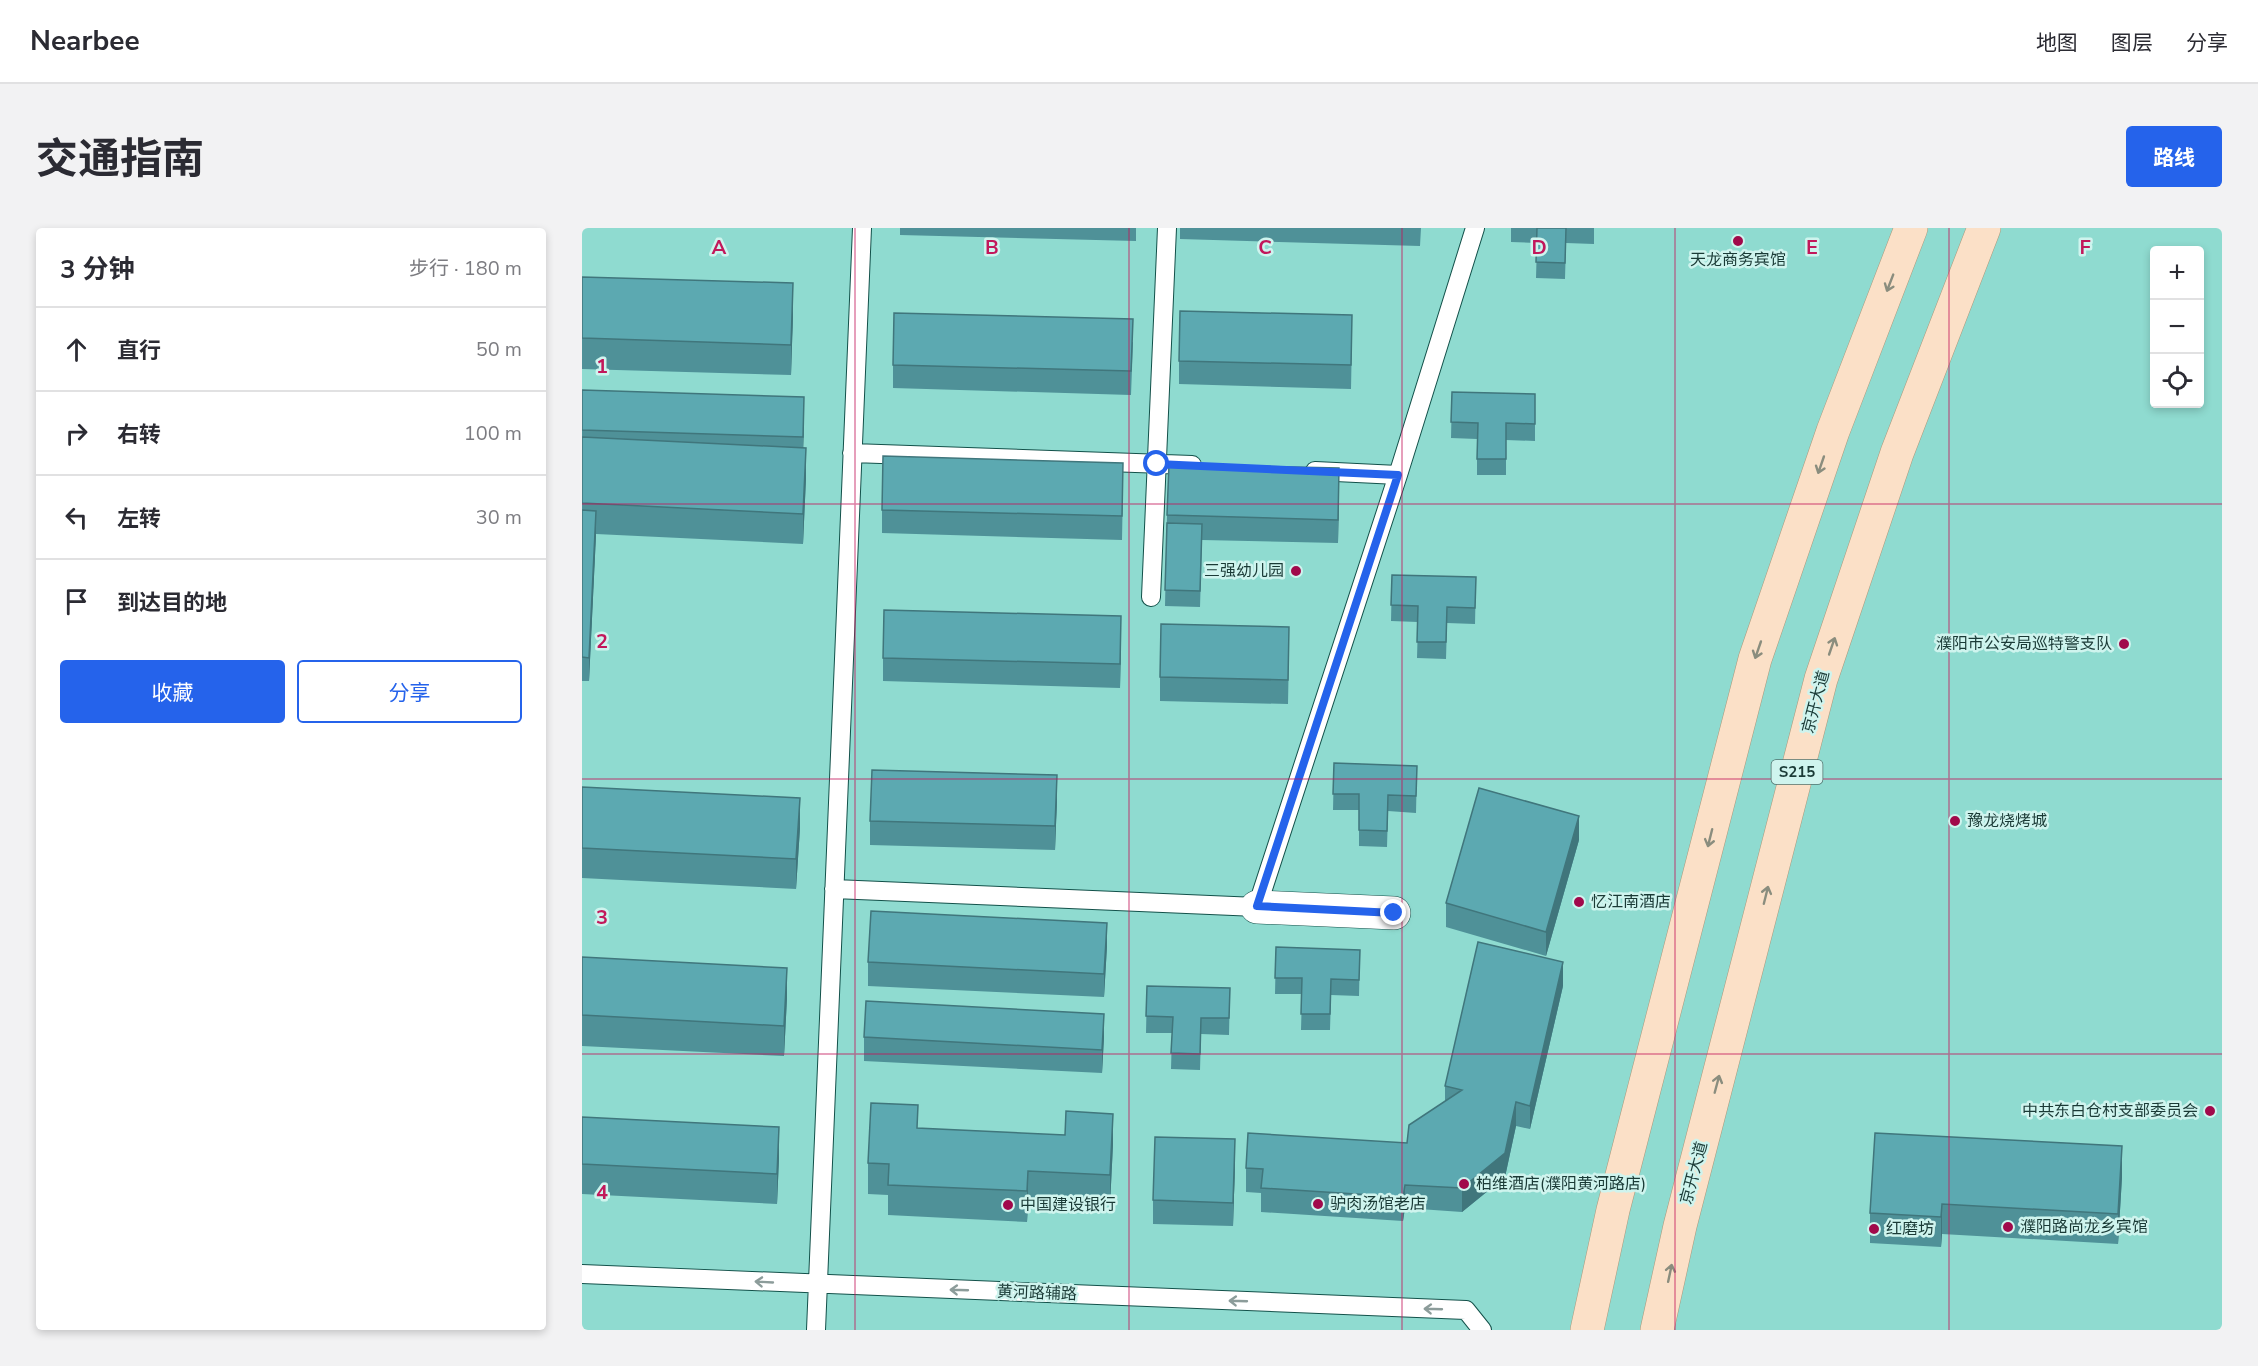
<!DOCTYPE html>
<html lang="zh">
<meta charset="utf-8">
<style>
body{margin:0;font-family:"Nunito Sans","Noto Sans SC",sans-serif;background:#f2f2f3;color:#2b2b33}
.controls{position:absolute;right:18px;top:18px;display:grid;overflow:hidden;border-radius:6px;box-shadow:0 3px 9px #0003}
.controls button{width:54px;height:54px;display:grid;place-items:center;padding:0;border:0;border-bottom:2px solid #e1e1e2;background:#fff;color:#2b2b33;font:30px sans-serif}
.stop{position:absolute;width:18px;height:18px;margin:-14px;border:4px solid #2563eb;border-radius:50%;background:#fff}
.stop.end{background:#2563eb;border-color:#fff;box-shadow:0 2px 6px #0008}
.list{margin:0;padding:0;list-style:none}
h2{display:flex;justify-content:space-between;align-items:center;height:78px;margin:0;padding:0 24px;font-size:26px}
h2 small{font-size:20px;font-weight:400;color:#7c7c81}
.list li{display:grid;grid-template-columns:39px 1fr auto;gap:18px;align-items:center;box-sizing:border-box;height:84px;padding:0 24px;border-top:2px solid #e1e1e2}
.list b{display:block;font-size:22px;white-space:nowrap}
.list em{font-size:20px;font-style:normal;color:#7c7c81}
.actions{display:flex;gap:12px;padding:18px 24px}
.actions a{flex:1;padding:14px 0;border:2px solid #2563eb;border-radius:6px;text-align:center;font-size:21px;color:#2563eb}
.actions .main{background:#2563eb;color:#fff}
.icon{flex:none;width:33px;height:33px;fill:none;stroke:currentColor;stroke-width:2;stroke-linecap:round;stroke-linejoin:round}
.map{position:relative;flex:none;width:1640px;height:1102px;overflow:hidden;border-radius:6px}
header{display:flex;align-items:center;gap:36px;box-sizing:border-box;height:84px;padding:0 30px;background:#fff;border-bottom:2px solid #e1e1e2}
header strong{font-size:28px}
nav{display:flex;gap:33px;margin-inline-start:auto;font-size:21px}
.intro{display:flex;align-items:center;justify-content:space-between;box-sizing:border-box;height:144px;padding:0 36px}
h1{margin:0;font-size:42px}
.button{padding:15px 27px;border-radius:6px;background:#2563eb;color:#fff;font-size:21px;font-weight:700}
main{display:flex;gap:36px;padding:0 36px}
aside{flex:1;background:#fff;border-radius:6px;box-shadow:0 3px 9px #0003}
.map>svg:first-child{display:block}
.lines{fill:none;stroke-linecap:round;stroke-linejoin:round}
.lane-casing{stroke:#13514a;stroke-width:20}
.street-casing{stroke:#13514a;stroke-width:34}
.primary-casing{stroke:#ab987c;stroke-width:34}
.lane{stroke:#fff;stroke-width:18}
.street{stroke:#fff;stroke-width:33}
.primary{stroke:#fbe0c7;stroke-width:33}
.wall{fill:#4f9198}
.shaded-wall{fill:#40767c}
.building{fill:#5ca9b1;stroke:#40767c;stroke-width:1.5}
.oneway{stroke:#8a8d7e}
.oneway2{stroke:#8c9c9a}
.route{stroke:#2563eb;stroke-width:8}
.grid{fill:none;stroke:#c2185b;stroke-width:1.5;stroke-opacity:0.55}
.poi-dot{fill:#a1094b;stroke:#cff4ee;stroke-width:2}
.labels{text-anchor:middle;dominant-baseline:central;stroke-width:5;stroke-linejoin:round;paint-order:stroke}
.shield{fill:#cff4ee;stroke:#50726d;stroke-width:1.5}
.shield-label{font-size:15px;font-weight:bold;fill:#1a3a36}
.poi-label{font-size:16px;fill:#1a3a36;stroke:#cff4ee;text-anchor:start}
.street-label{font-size:16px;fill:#1a3a36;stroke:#cff4ee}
.grid-label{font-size:20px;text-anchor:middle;font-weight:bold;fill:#c2185b;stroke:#cff4ee;stroke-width:5;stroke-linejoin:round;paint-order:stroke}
</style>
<header>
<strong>Nearbee</strong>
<nav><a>地图</a><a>图层</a><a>分享</a></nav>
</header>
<div class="intro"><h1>交通指南</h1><a class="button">路线</a></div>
<main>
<aside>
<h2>3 分钟<small>步行 · 180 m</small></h2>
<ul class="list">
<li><svg class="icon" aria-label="ahead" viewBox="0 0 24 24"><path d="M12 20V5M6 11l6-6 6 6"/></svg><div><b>直行</b></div><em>50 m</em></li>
<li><svg class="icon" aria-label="right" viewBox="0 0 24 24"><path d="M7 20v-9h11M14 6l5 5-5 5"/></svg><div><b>右转</b></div><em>100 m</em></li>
<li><svg class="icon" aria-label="left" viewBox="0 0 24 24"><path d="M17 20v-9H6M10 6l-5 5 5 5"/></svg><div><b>左转</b></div><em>30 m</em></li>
<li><svg class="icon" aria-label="arrive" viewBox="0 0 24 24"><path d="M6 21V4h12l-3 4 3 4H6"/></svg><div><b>到达目的地</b></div></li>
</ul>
<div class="actions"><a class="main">收藏</a><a>分享</a></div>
</aside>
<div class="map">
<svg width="1640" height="1102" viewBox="0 0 1640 1102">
<rect width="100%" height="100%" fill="#8fdbd0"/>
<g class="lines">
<defs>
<path id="lane" d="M 270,225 L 610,237
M 733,243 L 816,247
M 569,369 L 585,0
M 252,661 L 675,679 L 816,247 L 893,0
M 0,1046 L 884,1082 L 900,1102
M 234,1102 L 280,0"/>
<path id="street" d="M 675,679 L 812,685"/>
<path id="primary" d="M 1005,1102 L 1031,982 L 1173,431 L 1251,203 L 1329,0
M 1075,1102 L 1098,998 L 1239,451 L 1315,225 L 1402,0"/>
</defs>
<use href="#lane" class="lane-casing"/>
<use href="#street" class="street-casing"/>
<use href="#primary" class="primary-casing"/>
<use href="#lane" class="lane"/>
<use href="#street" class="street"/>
<use href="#primary" class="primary"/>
</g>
<path class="wall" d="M 318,0 L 554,0 L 554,13 L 318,7 Z
M 598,0 L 839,0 L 838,18 L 598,11 Z
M 929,0 L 1012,0 L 1012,16 L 984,15 L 983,51 L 954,50 L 955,15 L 929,14 Z
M 0,49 L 211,86 L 209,147 L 0,141 Z
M 770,110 L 769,161 L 597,156 L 597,133 Z
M 551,114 L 549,167 L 311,160 L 311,137 Z
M 0,162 L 222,192 L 221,219 L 224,250 L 221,316 L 14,306 L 7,453 L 0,453 Z
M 870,164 L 953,166 L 953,213 L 924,212 L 924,247 L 895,247 L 895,211 L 869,210 Z
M 541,258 L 540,312 L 300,305 L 300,282 Z
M 757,264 L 756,315 L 620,312 L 618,379 L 583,378 L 585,287 Z
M 810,347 L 894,349 L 893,396 L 865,395 L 864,431 L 835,430 L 836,394 L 809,393 Z
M 539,412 L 538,460 L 301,453 L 301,430 Z
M 707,422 L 706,476 L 578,473 L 578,449 Z
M 752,535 L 835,538 L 834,585 L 806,583 L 805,619 L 777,618 L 777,582 L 751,582 Z
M 0,559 L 218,600 L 214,661 L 0,650 Z
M 475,571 L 473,622 L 288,617 L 288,593 Z
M 997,612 L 964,728 L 864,699 L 864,675 Z
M 525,718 L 522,769 L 286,758 L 286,734 Z
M 694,719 L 778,722 L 777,768 L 749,767 L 748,802 L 719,802 L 720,766 L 693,766 Z
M 0,729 L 205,770 L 202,828 L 0,818 Z
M 565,758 L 648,760 L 647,807 L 619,806 L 618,842 L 589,841 L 590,805 L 564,805 Z
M 981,758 L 948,901 L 934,898 L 923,949 L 880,984 L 823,980 L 821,993 L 679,984 L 679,965 L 664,964 L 664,940 L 825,915 L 863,874 L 863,858 Z
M 282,809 L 522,809 L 520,845 L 282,833 Z
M 0,889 L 197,930 L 195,976 L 0,966 Z
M 336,900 L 531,916 L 528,977 L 446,973 L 445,994 L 306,987 L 306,967 L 286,966 L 286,935 Z
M 653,935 L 651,998 L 571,996 L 571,972 Z
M 1540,949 L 1536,1016 L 1360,1006 L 1359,1019 L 1288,1015 L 1288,985 Z"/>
<path class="shaded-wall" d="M 211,55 L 211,86 L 209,147 L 209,117 Z
M 222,169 L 222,192 L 221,232 L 221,209 Z
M 224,220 L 224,250 L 221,316 L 221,286 Z
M 757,240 L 757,264 L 756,315 L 756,292 Z
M 14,283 L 14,307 L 7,453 L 7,430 Z
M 539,388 L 539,412 L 538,460 L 538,436 Z
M 475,547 L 475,571 L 473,622 L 473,598 Z
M 218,570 L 218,600 L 214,661 L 214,631 Z
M 997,588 L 997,612 L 964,728 L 964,704 Z
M 525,695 L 525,718 L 522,769 L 522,746 Z
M 981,734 L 981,758 L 948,901 L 948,878 Z
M 205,740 L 205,770 L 202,828 L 202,798 Z
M 522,786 L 522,809 L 520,845 L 520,822 Z
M 934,874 L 934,898 L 923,949 L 880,984 L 880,960 Z
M 531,886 L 531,916 L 528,977 L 528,947 Z
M 197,899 L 197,930 L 195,976 L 195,946 Z
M 653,911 L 653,935 L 651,998 L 651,975 Z
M 1540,918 L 1540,949 L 1536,1016 L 1536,986 Z
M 446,943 L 446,973 L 445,994 L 445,963 Z
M 823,957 L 823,980 L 821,993 L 821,969 Z
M 1360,976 L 1360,1006 L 1359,1019 L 1359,989 Z"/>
<path class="building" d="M 955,0 L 984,0 L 983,35 L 954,34 Z
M 0,49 L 211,55 L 209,117 L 0,110 Z
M 598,83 L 770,87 L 769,137 L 597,133 Z
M 312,85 L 551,91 L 549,143 L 311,137 Z
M 0,162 L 222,169 L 221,209 L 0,202 Z
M 870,164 L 953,166 L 953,196 L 924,195 L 924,231 L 895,231 L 896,195 L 869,194 Z
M 0,209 L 224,220 L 221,286 L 0,275 Z
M 301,228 L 541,235 L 540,288 L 300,282 Z
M 587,236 L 757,240 L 756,292 L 585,287 Z
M 0,282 L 14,283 L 7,430 L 0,429 Z
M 585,295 L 620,296 L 618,363 L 583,362 Z
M 810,347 L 894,349 L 893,380 L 865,379 L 864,414 L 835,414 L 836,378 L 809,377 Z
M 302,382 L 539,388 L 538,436 L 301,430 Z
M 579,396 L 707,399 L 706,452 L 578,449 Z
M 752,535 L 835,538 L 834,568 L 806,567 L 805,603 L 777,602 L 777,566 L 751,566 Z
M 290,542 L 475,547 L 473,598 L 288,593 Z
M 0,559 L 218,570 L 214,631 L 0,620 Z
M 897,560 L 997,588 L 964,704 L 864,675 Z
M 289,683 L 525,695 L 522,746 L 286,734 Z
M 896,714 L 981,734 L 948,878 L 934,874 L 923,925 L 880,960 L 823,957 L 821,969 L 679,960 L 681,941 L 664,940 L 666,905 L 825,915 L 827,897 L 880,862 L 863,858 Z
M 694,719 L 778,722 L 777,752 L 749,751 L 748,786 L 719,786 L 720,750 L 693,750 Z
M 0,729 L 205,740 L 202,798 L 0,787 Z
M 565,758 L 648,760 L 647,790 L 619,790 L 618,826 L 589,825 L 591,789 L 564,788 Z
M 284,773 L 522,786 L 520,822 L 282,809 Z
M 289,875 L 336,877 L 335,900 L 483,907 L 484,883 L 531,886 L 528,947 L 446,943 L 445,963 L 306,957 L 307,936 L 286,935 Z
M 0,889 L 197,899 L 195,946 L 0,936 Z
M 1293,905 L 1540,918 L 1536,986 L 1360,976 L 1359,989 L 1288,985 Z
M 573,909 L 653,911 L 651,975 L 571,972 Z"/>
<defs><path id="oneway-shaft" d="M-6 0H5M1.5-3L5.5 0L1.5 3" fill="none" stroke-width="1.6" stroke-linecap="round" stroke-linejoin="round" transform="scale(1.5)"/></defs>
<g class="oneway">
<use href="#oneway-shaft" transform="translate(1308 55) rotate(111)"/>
<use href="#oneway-shaft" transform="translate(1239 237) rotate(109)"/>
<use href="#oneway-shaft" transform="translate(1250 418) rotate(-71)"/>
<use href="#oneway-shaft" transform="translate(1176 422) rotate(109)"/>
<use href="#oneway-shaft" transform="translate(1128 610) rotate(104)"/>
<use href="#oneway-shaft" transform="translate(1184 667) rotate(-76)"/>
<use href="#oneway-shaft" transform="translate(1135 856) rotate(-75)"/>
<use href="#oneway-shaft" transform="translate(1088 1045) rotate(-78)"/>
</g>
<g class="oneway2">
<use href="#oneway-shaft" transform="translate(182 1054) rotate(-177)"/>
<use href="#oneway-shaft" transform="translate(377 1062) rotate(-178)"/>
<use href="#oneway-shaft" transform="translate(656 1073) rotate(-178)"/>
<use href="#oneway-shaft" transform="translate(851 1081) rotate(-178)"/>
</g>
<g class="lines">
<path class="route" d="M 575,236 L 816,247 L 675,678 L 812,685"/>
</g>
<path class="grid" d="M 273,0 L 273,1102M 547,0 L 547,1102M 820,0 L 820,1102M 1093,0 L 1093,1102M 1367,0 L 1367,1102M 0,276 L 1640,276M 0,551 L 1640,551M 0,826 L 1640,826"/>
<g class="poi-dot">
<circle cx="1156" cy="13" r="6"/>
<circle cx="714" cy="343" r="6"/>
<circle cx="1542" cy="416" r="6"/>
<circle cx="1373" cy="593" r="6"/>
<circle cx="997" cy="674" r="6"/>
<circle cx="1628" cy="883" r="6"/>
<circle cx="882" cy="956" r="6"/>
<circle cx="736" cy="976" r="6"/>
<circle cx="426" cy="977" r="6"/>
<circle cx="1426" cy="999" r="6"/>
<circle cx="1292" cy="1001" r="6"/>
</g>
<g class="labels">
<rect class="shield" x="1189.5" y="532" width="51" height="24" rx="4.5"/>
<g class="shield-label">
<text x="1215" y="544">S215</text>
</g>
<g class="poi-label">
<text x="1156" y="32" text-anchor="middle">天龙商务宾馆</text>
<text x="702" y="343" text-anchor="end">三强幼儿园</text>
<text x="1530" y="416" text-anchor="end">濮阳市公安局巡特警支队</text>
<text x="1385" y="593">豫龙烧烤城</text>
<text x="1009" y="674">忆江南酒店</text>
<text x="1616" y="883" text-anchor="end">中共东白仓村支部委员会</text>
<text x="894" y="956">柏维酒店(濮阳黄河路店)</text>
<text x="748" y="976">驴肉汤馆老店</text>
<text x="438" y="977">中国建设银行</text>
<text x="1438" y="999">濮阳路尚龙乡宾馆</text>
<text x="1304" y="1001">红磨坊</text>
</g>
<g class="street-label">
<text transform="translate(1234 474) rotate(-75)">京开大道</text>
<text transform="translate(1112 945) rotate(-75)">京开大道</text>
<text transform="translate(455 1065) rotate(2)">黄河路辅路</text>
</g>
</g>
<g class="grid-label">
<text x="137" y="26">A</text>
<text x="410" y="26">B</text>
<text x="683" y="26">C</text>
<text x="957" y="26">D</text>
<text x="1230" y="26">E</text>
<text x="1503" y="26">F</text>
<text x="20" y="145">1</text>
<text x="20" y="420">2</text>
<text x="20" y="696">3</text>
<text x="20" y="971">4</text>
</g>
</svg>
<div class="controls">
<button>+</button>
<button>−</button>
<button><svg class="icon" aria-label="locate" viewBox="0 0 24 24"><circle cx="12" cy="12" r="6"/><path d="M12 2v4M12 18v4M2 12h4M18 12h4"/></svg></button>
</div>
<div class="stop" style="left:575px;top:236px"></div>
<div class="stop end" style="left:812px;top:685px"></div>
</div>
</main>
